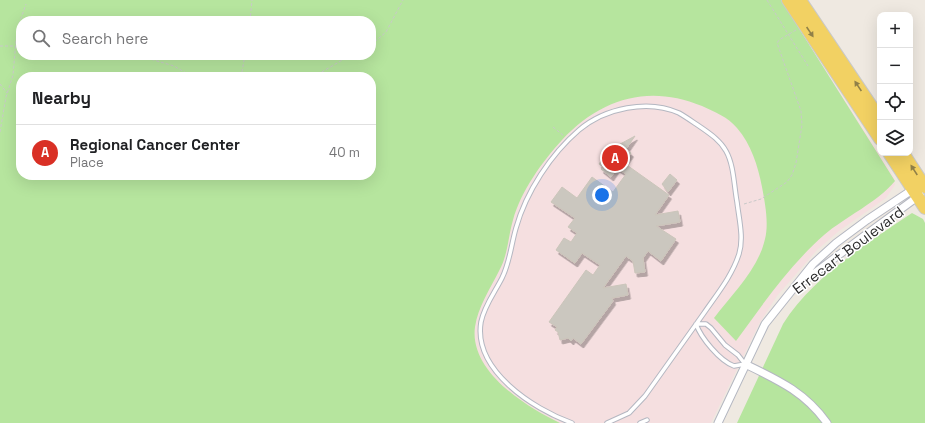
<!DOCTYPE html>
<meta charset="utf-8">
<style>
body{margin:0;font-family:"Space Grotesk",sans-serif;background:#f2f2f2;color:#202124}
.controls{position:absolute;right:12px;top:12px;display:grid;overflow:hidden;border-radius:8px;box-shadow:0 4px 16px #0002}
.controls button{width:36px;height:36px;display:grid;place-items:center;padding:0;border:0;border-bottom:1px solid #e0e0e0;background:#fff;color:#202124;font:20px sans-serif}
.you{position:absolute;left:602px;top:195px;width:14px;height:14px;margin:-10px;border:3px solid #fff;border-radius:50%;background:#1a73e8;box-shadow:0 0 0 6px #1a73e833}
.badge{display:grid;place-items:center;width:26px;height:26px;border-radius:50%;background:#d93025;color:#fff;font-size:13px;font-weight:700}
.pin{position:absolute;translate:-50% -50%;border:2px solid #fff;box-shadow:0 1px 4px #0006}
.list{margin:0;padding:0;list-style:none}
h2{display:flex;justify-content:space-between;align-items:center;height:52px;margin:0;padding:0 16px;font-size:17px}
h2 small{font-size:13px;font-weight:400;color:#757577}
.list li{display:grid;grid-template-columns:26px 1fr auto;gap:12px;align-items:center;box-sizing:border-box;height:56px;padding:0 16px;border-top:1px solid #e0e0e0}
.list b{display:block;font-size:15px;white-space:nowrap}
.list p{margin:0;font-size:13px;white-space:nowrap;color:#757577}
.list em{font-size:13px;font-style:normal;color:#757577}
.icon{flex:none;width:22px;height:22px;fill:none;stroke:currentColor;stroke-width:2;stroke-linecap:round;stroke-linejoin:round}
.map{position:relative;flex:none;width:925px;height:423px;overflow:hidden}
.search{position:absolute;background:#fff;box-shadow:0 4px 16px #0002;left:16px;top:16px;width:360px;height:44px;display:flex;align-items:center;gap:10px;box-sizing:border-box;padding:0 14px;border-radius:16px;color:#757577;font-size:15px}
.panel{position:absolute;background:#fff;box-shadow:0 4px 16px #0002;left:16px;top:72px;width:360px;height:108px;border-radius:16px}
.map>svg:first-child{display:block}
.medical{fill:#f5dfe0}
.green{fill:#b6e59e;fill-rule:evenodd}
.building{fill:#cbc7bf;stroke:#cbc5ba;filter:url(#shadow)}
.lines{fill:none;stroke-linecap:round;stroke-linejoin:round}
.service-casing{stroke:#b4b7c1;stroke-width:5.5}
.minor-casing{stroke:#b4b7c1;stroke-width:9}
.primary-casing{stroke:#c9c9c9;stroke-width:14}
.path{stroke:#c9c9c9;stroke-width:1;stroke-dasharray:3 2;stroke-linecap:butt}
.service{stroke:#fff;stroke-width:3.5}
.minor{stroke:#fff;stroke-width:7}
.primary{stroke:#f2d163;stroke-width:12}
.oneway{fill:#908048}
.labels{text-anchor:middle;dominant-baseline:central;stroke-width:3;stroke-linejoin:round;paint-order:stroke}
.street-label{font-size:15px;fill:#2e2e2e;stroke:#fff}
</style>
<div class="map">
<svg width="925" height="423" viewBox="0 0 925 423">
<defs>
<filter id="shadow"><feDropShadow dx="2.5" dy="4" stdDeviation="0" flood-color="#0004"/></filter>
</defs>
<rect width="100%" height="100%" fill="#efe9e1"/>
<path class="medical" d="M 802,33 L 894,177 L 895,185 L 886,198 L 839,231 L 817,250 L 777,296 L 759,324 L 711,423 L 319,423 L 371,175 L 371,55 Z"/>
<path class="green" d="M 0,0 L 781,0 L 895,181 C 878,202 845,217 824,235 C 789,266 763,304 736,341 L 714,318 C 732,294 758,270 765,239 C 769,223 765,203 762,187 C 758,166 751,144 737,128 C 728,117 715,112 702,106 C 649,84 601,98 562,140 C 542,162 521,191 513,220 C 508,237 508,255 499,271 C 490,289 478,307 475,327 C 469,371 526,407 560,423 L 0,423 ZM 21,21 L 371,21 L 371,55 L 21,55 ZM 21,77 L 371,77 L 371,175 L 21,175 Z
M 912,213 L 923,219 L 925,223 L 925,423 L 737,423 L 783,324 C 812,277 868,243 912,213 Z"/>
<path class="building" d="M 635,136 L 626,149 L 631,153 L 624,163 L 669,195 L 655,215 L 678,211 L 680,222 L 656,226 L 676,239 L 661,261 L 648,251 L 643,258 L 645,272 L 635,273 L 633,261 L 626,256 L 603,288 L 626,284 L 628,295 L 612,298 L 613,301 L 581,344 L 573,338 L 571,341 L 568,338 L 560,340 L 558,332 L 555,330 L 557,327 L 549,322 L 586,270 L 593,275 L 600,265 L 582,253 L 575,263 L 556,250 L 564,238 L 571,242 L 577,233 L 568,227 L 575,218 L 551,202 L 562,187 L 577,198 L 592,177 L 613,192 L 626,174 L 617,168 L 611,177 L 601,169 L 603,167 L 599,164 L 609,150 Z
M 670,174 L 677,180 L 668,192 L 662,184 Z"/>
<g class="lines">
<defs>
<path id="service" d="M 696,324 L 706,324 L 711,328 L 725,345 L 738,355 L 745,364 L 734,366 C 720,361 701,338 696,324 Z
M 572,423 C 533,409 473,370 481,322 C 484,306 495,292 502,278 C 510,262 511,245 516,228 C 526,192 551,154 579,130 C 605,108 648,99 679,113 C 686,117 693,122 699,126 C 709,133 720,140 726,151 C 734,165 734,186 737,202 C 739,219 744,238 739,254 C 732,276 717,294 704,313 C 684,341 665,368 645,396 L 629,413 L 607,423
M 640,423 L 647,420"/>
<path id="minor" d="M 800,284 L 864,236 L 920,195
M 745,364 C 778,380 805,392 827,423
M 718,423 L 765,324 L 813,264 L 836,243 L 867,220 L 915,188"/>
<path id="primary" d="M 788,0 L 880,139
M 800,0 L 880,119
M 889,153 L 925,208
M 903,153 L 925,187"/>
</defs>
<use href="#service" class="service-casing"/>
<use href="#minor" class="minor-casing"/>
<use href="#primary" class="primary-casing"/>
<path class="path" d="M 767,0 L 808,66
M 250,21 L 252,0
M 371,45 L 386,32 L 403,0
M 0,46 L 21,46
M 137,55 L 174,66 L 193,77 L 213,77
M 241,77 L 245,55
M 313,77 L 351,55
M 0,84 L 7,93
M 553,127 L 564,136
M 0,132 L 6,97 L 13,75 L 17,30 L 26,4
M 744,204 L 761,199 L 787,182 L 792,175 L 796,163 L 802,125 L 801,111 L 777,43 L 779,40 L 796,30"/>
<use href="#service" class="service"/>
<use href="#minor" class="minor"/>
<use href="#primary" class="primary"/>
</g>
<defs><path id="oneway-solid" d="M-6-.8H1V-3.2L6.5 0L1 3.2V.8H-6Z"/></defs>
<g class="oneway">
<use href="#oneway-solid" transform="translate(810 32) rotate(56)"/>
<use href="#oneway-solid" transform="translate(858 86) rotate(-124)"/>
<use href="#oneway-solid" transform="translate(914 170) rotate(-123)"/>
</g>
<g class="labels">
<g class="street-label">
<text transform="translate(848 250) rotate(-37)">Errecart Boulevard</text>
</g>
</g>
</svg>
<div class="controls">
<button>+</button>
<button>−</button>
<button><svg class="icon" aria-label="locate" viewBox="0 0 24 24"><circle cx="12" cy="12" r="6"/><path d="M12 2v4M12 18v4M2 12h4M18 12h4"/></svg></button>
<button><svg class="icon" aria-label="layers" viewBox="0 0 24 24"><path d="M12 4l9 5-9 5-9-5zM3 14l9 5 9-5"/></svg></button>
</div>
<div class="you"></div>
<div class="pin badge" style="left:615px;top:158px">A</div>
<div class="search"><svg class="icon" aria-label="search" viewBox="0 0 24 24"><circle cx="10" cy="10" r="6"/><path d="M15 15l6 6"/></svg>Search here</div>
<section class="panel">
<h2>Nearby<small></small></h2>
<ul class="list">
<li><span class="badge">A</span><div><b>Regional Cancer Center</b><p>Place</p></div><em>40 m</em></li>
</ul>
</section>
</div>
